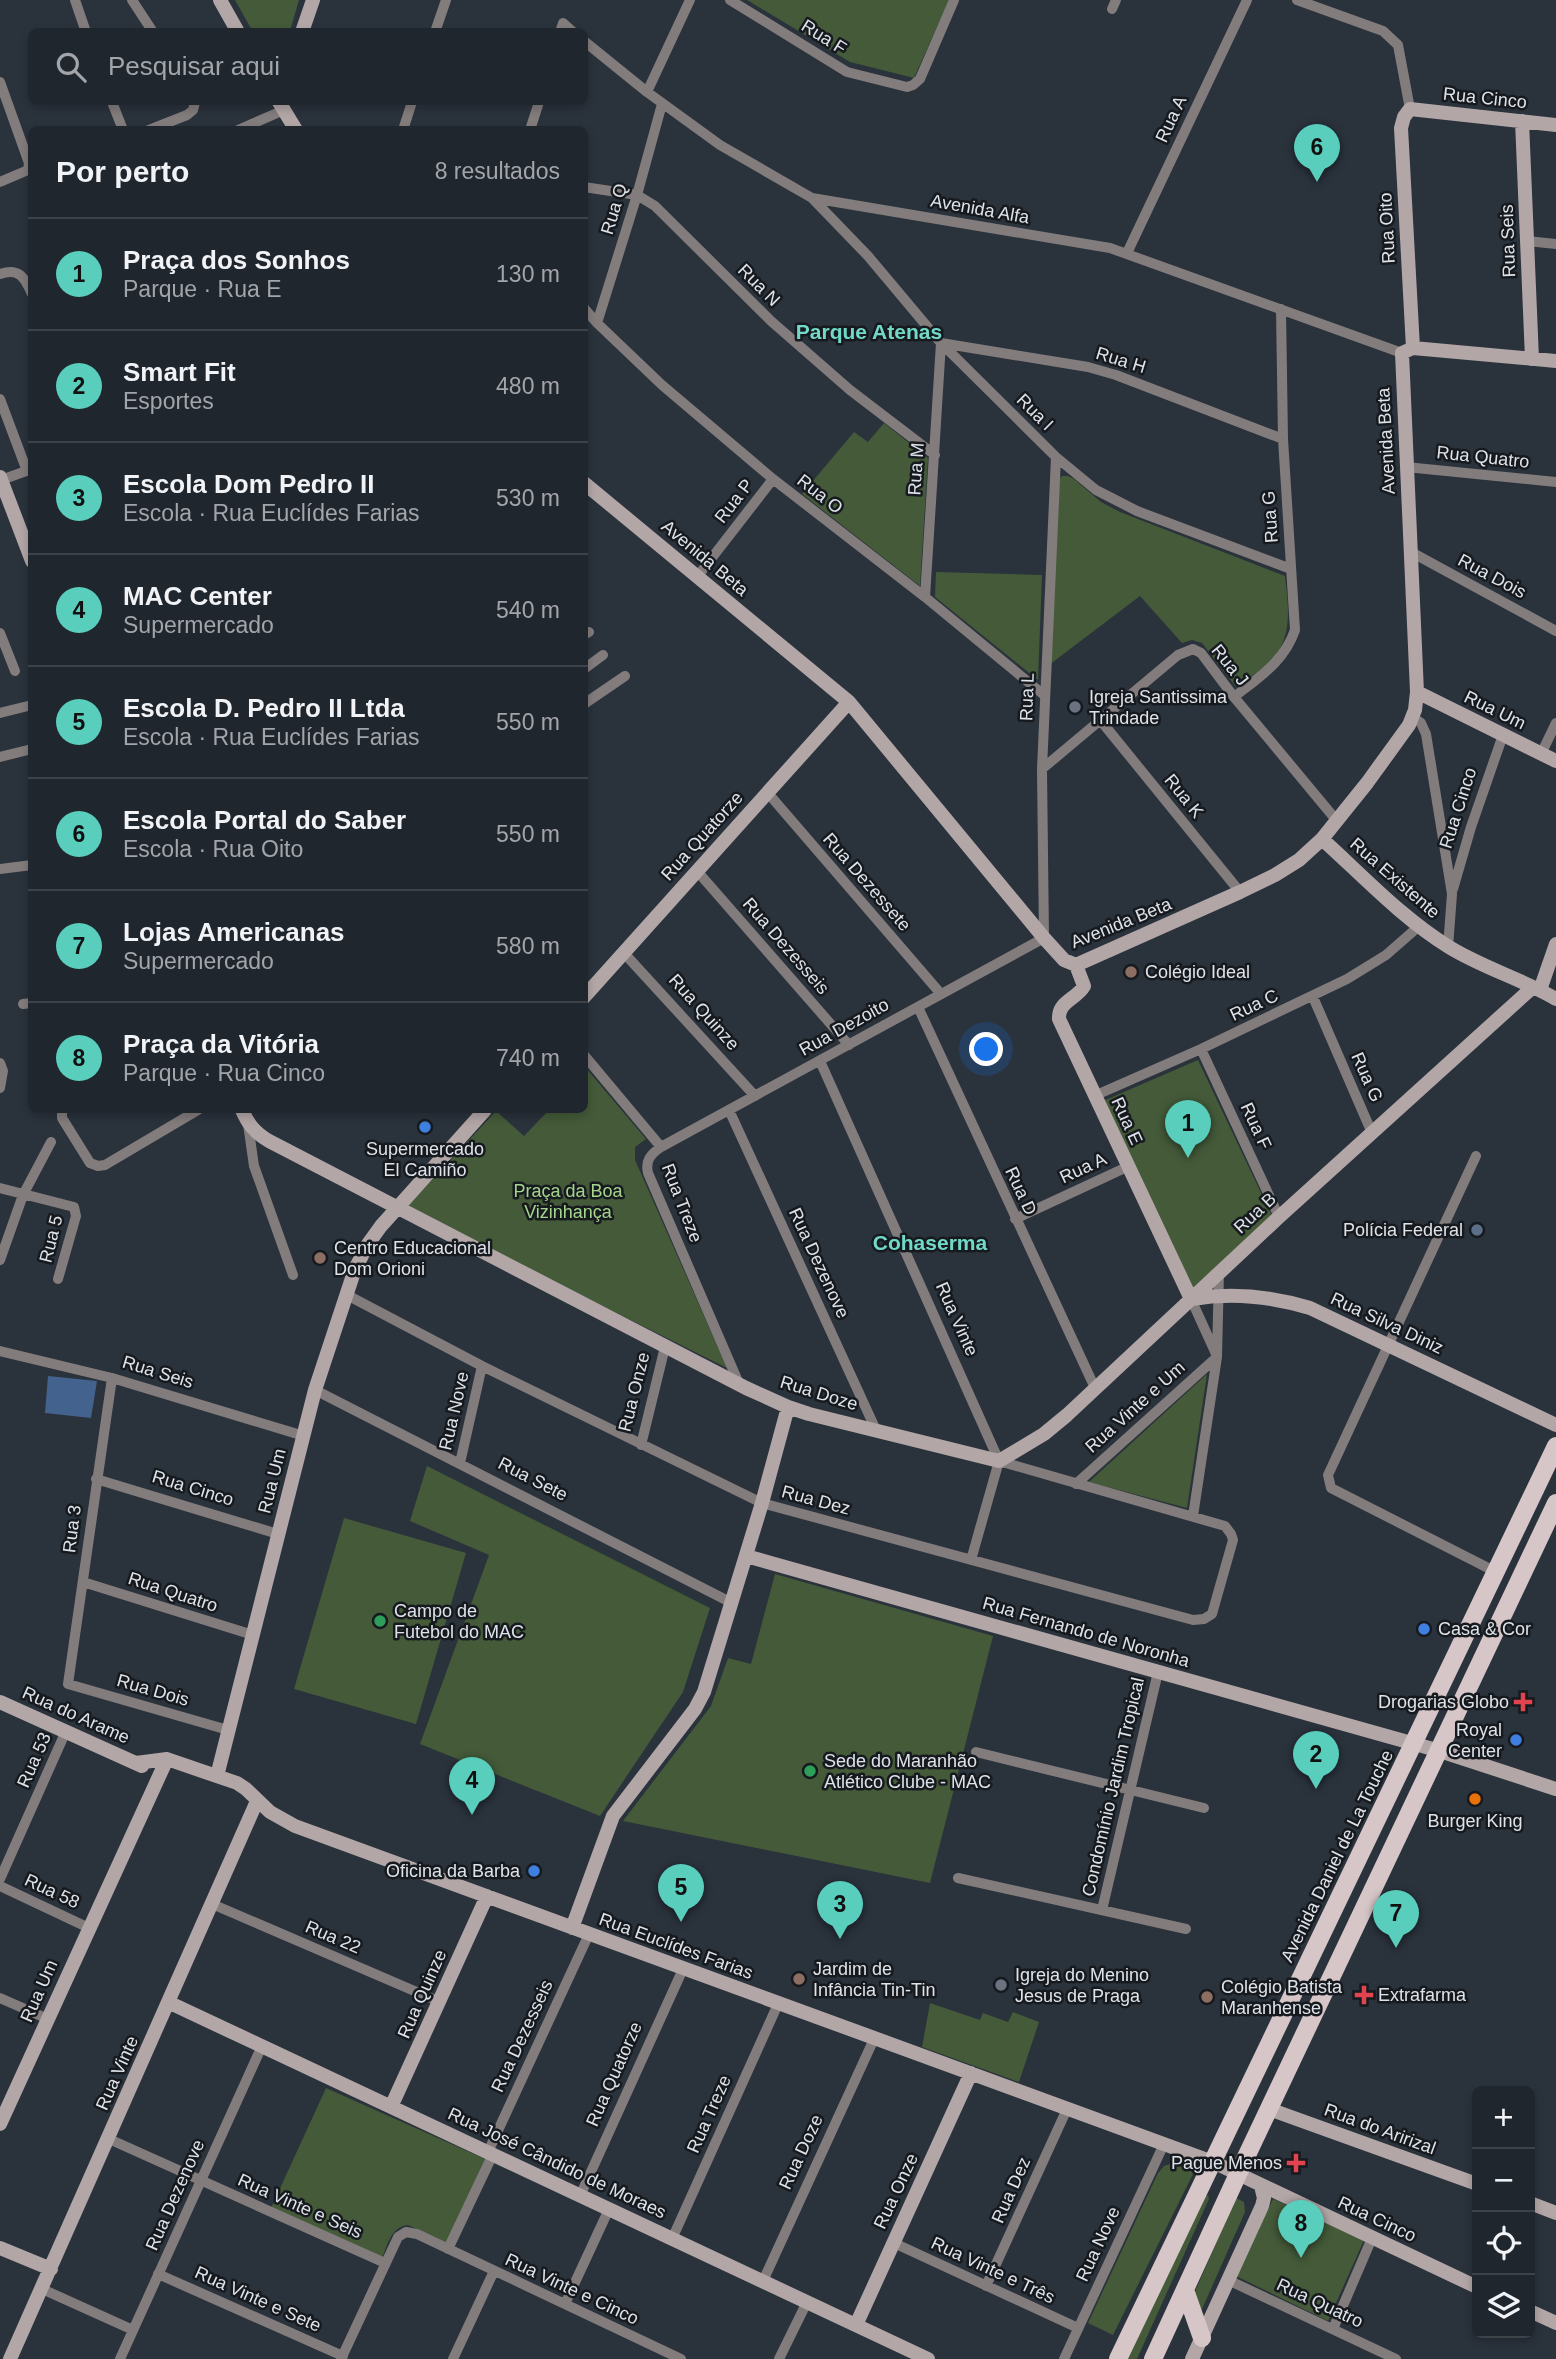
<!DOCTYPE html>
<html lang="pt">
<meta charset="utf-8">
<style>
body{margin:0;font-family:Arial,sans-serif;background:#2d3239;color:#f1f3f6}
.controls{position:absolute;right:21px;bottom:21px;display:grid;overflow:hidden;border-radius:10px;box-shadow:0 4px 10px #0003}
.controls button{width:63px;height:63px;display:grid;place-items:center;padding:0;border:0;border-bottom:2px solid #3d4349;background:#20262d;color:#f1f3f6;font:35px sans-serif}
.you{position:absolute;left:987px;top:1050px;width:24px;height:24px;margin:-18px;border:5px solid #fff;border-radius:50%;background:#1a73e8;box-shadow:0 0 0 10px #1a73e833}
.badge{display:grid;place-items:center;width:46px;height:46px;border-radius:50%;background:#5acebd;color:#111;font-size:23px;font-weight:700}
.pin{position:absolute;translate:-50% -58px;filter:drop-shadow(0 2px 4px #0008)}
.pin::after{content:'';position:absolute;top:37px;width:24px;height:21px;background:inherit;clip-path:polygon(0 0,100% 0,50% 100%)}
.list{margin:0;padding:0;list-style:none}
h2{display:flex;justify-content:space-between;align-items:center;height:91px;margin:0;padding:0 28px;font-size:30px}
h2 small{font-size:23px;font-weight:400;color:#a2a5aa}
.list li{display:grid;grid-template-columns:46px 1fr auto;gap:21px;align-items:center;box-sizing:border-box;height:112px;padding:0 28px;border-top:2px solid #3d4349}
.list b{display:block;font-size:26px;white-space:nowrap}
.list p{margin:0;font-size:23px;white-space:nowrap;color:#a2a5aa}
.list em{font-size:23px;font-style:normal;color:#a2a5aa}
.icon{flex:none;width:38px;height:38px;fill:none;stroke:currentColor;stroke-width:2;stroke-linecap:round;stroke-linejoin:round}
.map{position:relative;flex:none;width:1556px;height:2359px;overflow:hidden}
.search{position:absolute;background:#20262d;box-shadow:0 4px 10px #0003;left:28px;top:28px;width:560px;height:77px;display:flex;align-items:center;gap:18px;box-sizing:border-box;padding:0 24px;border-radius:10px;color:#a2a5aa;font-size:26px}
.panel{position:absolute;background:#20262d;box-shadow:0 4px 10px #0003;left:28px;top:126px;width:560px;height:987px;border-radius:10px}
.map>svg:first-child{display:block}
.green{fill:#445a39}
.water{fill:#44628e}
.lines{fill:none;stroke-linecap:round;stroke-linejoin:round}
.street{stroke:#837c7c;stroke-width:10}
.secondary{stroke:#b2a6a7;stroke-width:14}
.primary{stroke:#d6c6c7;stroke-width:18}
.worship-dot{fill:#6b7280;stroke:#161a1e;stroke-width:2.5}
.education-dot{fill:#8d6e63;stroke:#161a1e;stroke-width:2.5}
.shop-dot{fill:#3f7fe0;stroke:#161a1e;stroke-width:2.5}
.service-dot{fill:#5c6f8a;stroke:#161a1e;stroke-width:2.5}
.leisure-dot{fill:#2e9e5b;stroke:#161a1e;stroke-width:2.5}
.health-dot{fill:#e0444e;stroke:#161a1e;stroke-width:2.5}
.food-dot{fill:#e8710a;stroke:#161a1e;stroke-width:2.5}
.labels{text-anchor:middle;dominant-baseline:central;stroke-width:5;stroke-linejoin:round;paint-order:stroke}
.street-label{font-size:18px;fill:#dee3ea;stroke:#161a1e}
.poi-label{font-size:18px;fill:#dee3ea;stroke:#161a1e;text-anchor:start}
.park-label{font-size:18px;fill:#a5d58c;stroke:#161a1e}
.quarter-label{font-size:21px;font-weight:bold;fill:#72d9c9;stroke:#161a1e}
</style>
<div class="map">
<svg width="1556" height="2359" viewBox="0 0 1556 2359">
<rect width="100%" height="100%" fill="#2a323c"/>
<path class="green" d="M 235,0 L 299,0 L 290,31 L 253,32 Z
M 747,0 L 949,0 L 914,78 L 850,62 Z
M 884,423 L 928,458 L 920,586 L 802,494 L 854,432 L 868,442 Z
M 1062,476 L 1068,476 L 1074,479 L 1101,502 L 1120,512 L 1285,576 C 1288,605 1294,637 1271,660 C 1261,671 1247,679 1236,687 L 1202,643 L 1192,640 L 1182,643 L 1140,596 L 1049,665 L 1059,479 Z
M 936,572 L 1042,575 L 1038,680 L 935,597 Z
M 1198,1060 L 1272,1216 L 1193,1288 L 1103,1101 Z
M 585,1067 L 646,1139 L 635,1147 L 635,1160 L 727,1368 L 406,1208 L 496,1111 L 524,1136 L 549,1110 L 584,1110 Z
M 1207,1374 L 1187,1508 L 1089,1482 Z
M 427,1466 L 710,1608 L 683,1692 L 600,1816 L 420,1744 L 489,1555 L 410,1521 Z
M 344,1518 L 466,1553 L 416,1724 L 294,1689 Z
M 775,1574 L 993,1636 L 930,1883 L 623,1821 L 711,1706 L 728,1658 L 751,1664 Z
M 930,2003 L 980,2020 L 983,2013 L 1008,2022 L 1013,2012 L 1039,2022 L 1019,2082 L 922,2047 Z
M 326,2088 L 485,2159 L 447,2243 L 408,2225 C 391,2227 388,2244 382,2258 L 271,2208 Z
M 1176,2162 L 1189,2166 L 1194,2172 L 1113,2335 L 1088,2323 L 1158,2173 L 1164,2166 Z
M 1208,2195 L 1209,2199 L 1137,2359 L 1126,2359 L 1205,2196 Z
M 1236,2198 L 1244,2202 L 1245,2212 L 1199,2316 L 1193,2296 Z
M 1273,2199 L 1364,2240 L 1328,2321 L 1236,2276 Z"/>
<path class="water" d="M 48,1376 L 97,1381 L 91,1418 L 45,1413 Z"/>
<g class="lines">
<path class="street" d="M 75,0 L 86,32
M 132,0 L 153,32
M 730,0 L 847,72 L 907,87 L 913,85 L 920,79 L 954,0
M 1297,0 L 1383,31 L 1398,45 L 1410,109
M 1112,9 L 1116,0
M 435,32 L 446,0
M 560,32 L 563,23 L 573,32
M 584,41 L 647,92 L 720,145 L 812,198 L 1110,248 L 1402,353
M 0,82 L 29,163 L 28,170 L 0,182
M 647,92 L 690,0
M 112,102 L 123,130
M 149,130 L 187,115 L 193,110 L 195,102
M 238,130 L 284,110
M 403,130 L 412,102
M 530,130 L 539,102
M 584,187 L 637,195 L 655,206 L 771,321 L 850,390 L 935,455
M 812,198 L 868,256 L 941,343 L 1056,457 L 1096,490 L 1137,511 L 1291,569
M 1527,241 L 1556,244
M 1127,253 L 1247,0
M 0,274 C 19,267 25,278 32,294
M 584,308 L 597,323 L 662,385 L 773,479 L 925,597 L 1044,695
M 597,323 L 637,195 L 662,104
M 0,399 L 27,471
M 1406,467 L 1556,482
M 1,480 L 32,469
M 1411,552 L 1556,631
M 697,577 L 773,479
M 925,597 L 941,343 L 1088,367 L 1116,375 L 1283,439
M 0,633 L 15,671
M 584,635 L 589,632
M 584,669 L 603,655
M 1234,697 C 1259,677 1284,662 1295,630 L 1283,439 L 1281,309
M 584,704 L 625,676
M 0,713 L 32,705
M 1412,717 L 1421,723 L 1426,734 L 1452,894 L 1448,947
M 1101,721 L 1240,892
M 1541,754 L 1556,723
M 0,757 L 32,749
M 1042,769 L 1178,655 L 1193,649 L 1201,653 L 1234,697 L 1337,821
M 767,792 L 941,994
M 0,869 L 32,865
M 697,871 L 849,1045
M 1453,889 L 1471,827 L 1503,735
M 624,953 L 755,1096
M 1313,997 L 1372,1133
M 23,1004 L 32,1003
M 918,1007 L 1095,1388
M 1201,1049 L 1279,1217
M 584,1055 L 661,1147
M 820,1061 L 999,1461 L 971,1560
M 0,1063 L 3,1071 L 0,1088
M 1094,1096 L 1201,1049 L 1347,979 L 1386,955 L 1418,927
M 62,1110 L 62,1118 L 90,1163 L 98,1166 L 105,1165 L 198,1110
M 729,1110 L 876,1430
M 248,1124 L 254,1166 L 293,1275
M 1476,1156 L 1328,1475 L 1331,1488 L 1496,1572
M 0,1188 L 74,1207 L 76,1216 L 58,1279
M 1015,1219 L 1127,1167
M 0,1260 L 23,1195 L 51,1142
M 347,1295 L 482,1366 L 762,1503 L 1193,1620 L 1204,1619 L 1212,1614 L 1233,1540 L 1231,1534 L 1225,1526 L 999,1461
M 1191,1299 L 1216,1354
M 0,1351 L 112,1378 L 304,1436
M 112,1378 L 68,1684 L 228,1730
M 740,1386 L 648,1173 C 645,1160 651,1154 661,1147 L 1044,938 L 1042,769 L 1056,457
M 315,1390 L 732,1603
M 641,1445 L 665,1347
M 460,1463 L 482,1366
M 96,1479 L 278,1534
M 1076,1484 L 1217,1357
M 1193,1516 L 1217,1357 L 1219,1272
M 83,1582 L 253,1635
M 976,1752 L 1204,1808
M 958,1878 L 1186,1929
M 0,1879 L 66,1731
M 0,1886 L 89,1928
M 212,1904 L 440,2002
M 1102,1910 L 1158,1672
M 0,1998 L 48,2019
M 109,2139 L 385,2263
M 488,2152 L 589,1934
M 580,2196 L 683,1969
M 672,2239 L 778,2004
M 894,2243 L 1078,2328
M 448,2249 L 493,2154
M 158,2274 L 343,2356
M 1228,2280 L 1396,2359
M 763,2281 L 874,2039
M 986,2286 L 1067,2109
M 42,2289 L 133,2330
M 565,2304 L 609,2209
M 1333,2329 L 1372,2238
M 120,2359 L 262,2046
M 341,2359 L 398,2237 L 406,2232 L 417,2234 L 681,2359
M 453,2359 L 494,2271
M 779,2359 L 807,2302
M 1064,2359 L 1164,2144"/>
<path class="secondary" d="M 220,0 L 238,32
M 302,32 L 313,0
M 279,102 L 296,130
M 1522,121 L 1532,359
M 1413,348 L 1401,128 L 1404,117 L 1410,109 L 1556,125
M 1413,348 L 1556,361
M 0,477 L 32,561
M 584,483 L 849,702 L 1044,938 L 1064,960 L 1076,965 L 1240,892 L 1275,875 L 1299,860 L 1322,839 L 1367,783 L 1409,725 L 1415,710 L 1417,692 L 1402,353 L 1413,348
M 1417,692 L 1556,761
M 1322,839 C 1363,876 1402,918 1449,947 C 1483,968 1522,979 1556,999
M 1076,965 L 1084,986 C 1077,999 1058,1001 1059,1019 L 1191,1299
M 1540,990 L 1556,944
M 584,997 L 849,702
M 242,1110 C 248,1124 255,1133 269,1141 L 746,1388 L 788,1407 L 809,1414 L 999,1461 L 1044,1434 L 1067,1415 L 1279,1217 L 1533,987
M 1192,1299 C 1233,1292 1270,1296 1310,1308 L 1556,1425
M 746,1556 L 1440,1751 L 1556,1789
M 0,1702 L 142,1766
M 136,1763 L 167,1759 L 237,1783 L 246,1789 L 270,1812 L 295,1826 L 1213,2162 L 1477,2287
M 217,1776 L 315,1390 L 355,1269 L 368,1244 L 381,1226 L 485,1110
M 572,1928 L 613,1816 L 695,1709 L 704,1692 L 762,1503 L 788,1407
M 170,2003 L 928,2359
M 391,2107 L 487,1896
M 1269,2109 L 1477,2184
M 0,2124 L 167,1759
M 1530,2203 L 1556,2213
M 0,2248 L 51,2269
M 1530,2311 L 1556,2323
M 856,2325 L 971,2073
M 10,2359 L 257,1801
M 1192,2359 L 1262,2206 L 1264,2198 L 1261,2186"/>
<path class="primary" d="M 1185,2290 L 1202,2338
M 1118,2359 L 1556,1446
M 1153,2359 L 1238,2174 L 1556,1503"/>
</g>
<g class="worship-dot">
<circle cx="1075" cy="707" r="7"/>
<circle cx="1001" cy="1985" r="7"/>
</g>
<g class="education-dot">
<circle cx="1131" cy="972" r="7"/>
<circle cx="320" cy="1258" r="7"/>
<circle cx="799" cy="1979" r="7"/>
<circle cx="1207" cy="1997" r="7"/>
</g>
<g class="shop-dot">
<circle cx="425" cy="1127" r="7"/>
<circle cx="1424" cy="1629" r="7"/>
<circle cx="1516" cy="1740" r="7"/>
<circle cx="534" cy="1871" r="7"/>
</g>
<circle class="service-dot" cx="1477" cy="1230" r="7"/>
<g class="leisure-dot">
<circle cx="380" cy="1621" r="7"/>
<circle cx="810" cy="1771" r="7"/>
</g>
<g class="health-dot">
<path d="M1519.5 1691.5h7v7h7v7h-7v7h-7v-7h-7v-7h7z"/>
<path d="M1360.5 1984.5h7v7h7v7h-7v7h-7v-7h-7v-7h7z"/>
<path d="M1292.5 2152.5h7v7h7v7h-7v7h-7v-7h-7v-7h7z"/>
</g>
<circle class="food-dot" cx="1475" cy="1799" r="7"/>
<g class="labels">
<g class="street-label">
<text transform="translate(824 37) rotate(32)">Rua F</text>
<text transform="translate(1485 98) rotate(6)">Rua Cinco</text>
<text transform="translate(1171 119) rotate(-65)">Rua A</text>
<text transform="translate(614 209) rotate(-73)">Rua Q</text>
<text transform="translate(980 209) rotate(10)">Avenida Alfa</text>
<text transform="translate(1387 228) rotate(-93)">Rua Oito</text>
<text transform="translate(1508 241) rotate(-92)">Rua Seis</text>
<text transform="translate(759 285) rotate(45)">Rua N</text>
<text transform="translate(1121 360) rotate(17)">Rua H</text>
<text transform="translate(1035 412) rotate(45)">Rua I</text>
<text transform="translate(1386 441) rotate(-93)">Avenida Beta</text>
<text transform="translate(1483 457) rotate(6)">Rua Quatro</text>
<text transform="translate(916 469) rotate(-86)">Rua M</text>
<text transform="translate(820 494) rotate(38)">Rua O</text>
<text transform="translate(734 501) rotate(-52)">Rua P</text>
<text transform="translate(1270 517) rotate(-94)">Rua G</text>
<text transform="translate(705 558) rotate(40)">Avenida Beta</text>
<text transform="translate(1492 576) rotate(28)">Rua Dois</text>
<text transform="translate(1230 665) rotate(51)">Rua J</text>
<text transform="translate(1027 697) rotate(-88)">Rua L</text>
<text transform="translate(1495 710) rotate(26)">Rua Um</text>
<text transform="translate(1184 796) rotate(51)">Rua K</text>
<text transform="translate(1458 808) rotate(-72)">Rua Cinco</text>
<text transform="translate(702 836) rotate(-48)">Rua Quatorze</text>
<text transform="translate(1395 878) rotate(41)">Rua Existente</text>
<text transform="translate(867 882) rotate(49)">Rua Dezessete</text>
<text transform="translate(1121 923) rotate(-22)">Avenida Beta</text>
<text transform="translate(786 946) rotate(49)">Rua Dezesseis</text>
<text transform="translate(1254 1005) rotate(-25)">Rua C</text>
<text transform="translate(704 1012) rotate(48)">Rua Quinze</text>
<text transform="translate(844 1027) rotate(-29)">Rua Dezoito</text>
<text transform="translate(1367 1077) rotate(66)">Rua G</text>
<text transform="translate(1127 1121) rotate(65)">Rua E</text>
<text transform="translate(1256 1126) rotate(65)">Rua F</text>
<text transform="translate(1083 1168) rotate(-25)">Rua A</text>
<text transform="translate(1021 1191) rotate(65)">Rua D</text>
<text transform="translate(682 1203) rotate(69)">Rua Treze</text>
<text transform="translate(1255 1213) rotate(-43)">Rua B</text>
<text transform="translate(51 1239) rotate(-76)">Rua 5</text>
<text transform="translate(819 1263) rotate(65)">Rua Dezenove</text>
<text transform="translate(957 1319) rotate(66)">Rua Vinte</text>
<text transform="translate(1387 1323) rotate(25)">Rua Silva Diniz</text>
<text transform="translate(158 1372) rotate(17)">Rua Seis</text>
<text transform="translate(634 1392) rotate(-76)">Rua Onze</text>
<text transform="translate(819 1393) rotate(17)">Rua Doze</text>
<text transform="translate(1135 1407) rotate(-42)">Rua Vinte e Um</text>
<text transform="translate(454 1411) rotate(-77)">Rua Nove</text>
<text transform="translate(533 1479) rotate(27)">Rua Sete</text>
<text transform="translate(272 1481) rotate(-76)">Rua Um</text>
<text transform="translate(193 1488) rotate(17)">Rua Cinco</text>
<text transform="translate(816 1500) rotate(15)">Rua Dez</text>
<text transform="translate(72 1529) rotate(-83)">Rua 3</text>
<text transform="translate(173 1592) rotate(18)">Rua Quatro</text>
<text transform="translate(1086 1632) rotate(16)">Rua Fernando de Noronha</text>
<text transform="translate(153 1690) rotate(16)">Rua Dois</text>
<text transform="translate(76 1715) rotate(24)">Rua do Arame</text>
<text transform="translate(34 1760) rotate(-66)">Rua 53</text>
<text transform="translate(1113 1787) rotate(-77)">Condomínio Jardim Tropical</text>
<text transform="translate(1337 1856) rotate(-64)">Avenida Daniel de La Touche</text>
<text transform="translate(52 1891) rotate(25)">Rua 58</text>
<text transform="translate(333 1937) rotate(23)">Rua 22</text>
<text transform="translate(676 1946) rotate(20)">Rua Euclídes Farias</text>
<text transform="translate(39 1991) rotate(-66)">Rua Um</text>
<text transform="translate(422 1994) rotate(-66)">Rua Quinze</text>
<text transform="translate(522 2036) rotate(-65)">Rua Dezesseis</text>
<text transform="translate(117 2073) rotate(-66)">Rua Vinte</text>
<text transform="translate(614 2074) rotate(-66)">Rua Quatorze</text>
<text transform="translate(709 2114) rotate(-66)">Rua Treze</text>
<text transform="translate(1380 2129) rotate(20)">Rua do Aririzal</text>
<text transform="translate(801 2152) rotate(-65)">Rua Doze</text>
<text transform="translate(557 2163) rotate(25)">Rua José Cândido de Moraes</text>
<text transform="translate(1011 2190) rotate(-66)">Rua Dez</text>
<text transform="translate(896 2191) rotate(-65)">Rua Onze</text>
<text transform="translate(175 2195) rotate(-66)">Rua Dezenove</text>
<text transform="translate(300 2206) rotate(24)">Rua Vinte e Seis</text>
<text transform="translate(1377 2219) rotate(25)">Rua Cinco</text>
<text transform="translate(1098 2244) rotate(-65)">Rua Nove</text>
<text transform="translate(993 2270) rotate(25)">Rua Vinte e Três</text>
<text transform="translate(572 2289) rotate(25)">Rua Vinte e Cinco</text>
<text transform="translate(258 2299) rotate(24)">Rua Vinte e Sete</text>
<text transform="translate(1320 2303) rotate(25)">Rua Quatro</text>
</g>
<g class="poi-label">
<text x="1089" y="697">Igreja Santissima<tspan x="1089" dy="21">Trindade</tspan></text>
<text x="1145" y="972">Colégio Ideal</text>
<text x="425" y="1149" text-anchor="middle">Supermercado<tspan x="425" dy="21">El Camiño</tspan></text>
<text x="1463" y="1230" text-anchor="end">Polícia Federal</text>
<text x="334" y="1248">Centro Educacional<tspan x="334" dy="21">Dom Orioni</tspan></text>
<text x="394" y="1611">Campo de<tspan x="394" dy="21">Futebol do MAC</tspan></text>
<text x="1438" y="1629">Casa &amp; Cor</text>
<text x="1509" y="1702" text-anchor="end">Drogarias Globo</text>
<text x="1502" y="1730" text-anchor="end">Royal<tspan x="1502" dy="21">Center</tspan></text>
<text x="824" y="1761">Sede do Maranhão<tspan x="824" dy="21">Atlético Clube - MAC</tspan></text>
<text x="1475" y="1821" text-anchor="middle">Burger King</text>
<text x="520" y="1871" text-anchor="end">Oficina da Barba</text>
<text x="813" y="1969">Jardim de<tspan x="813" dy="21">Infância Tin-Tin</tspan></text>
<text x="1015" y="1975">Igreja do Menino<tspan x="1015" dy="21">Jesus de Praga</tspan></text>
<text x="1221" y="1987">Colégio Batista<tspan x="1221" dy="21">Maranhense</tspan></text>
<text x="1378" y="1995">Extrafarma</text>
<text x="1282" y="2163" text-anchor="end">Pague Menos</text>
</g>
<g class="park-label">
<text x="568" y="1191">Praça da Boa<tspan x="568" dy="21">Vizinhança</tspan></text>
</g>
<g class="quarter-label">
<text x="869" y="331">Parque Atenas</text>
<text x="930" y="1242">Cohaserma</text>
</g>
</g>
</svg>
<div class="controls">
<button>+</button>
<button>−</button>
<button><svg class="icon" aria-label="locate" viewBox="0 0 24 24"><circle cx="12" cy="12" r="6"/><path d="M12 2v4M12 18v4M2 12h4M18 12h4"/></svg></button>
<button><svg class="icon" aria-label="layers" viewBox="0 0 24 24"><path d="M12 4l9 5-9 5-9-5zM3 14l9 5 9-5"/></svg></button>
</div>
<div class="you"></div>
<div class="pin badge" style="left:1188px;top:1158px">1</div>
<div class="pin badge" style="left:1316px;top:1789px">2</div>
<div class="pin badge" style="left:840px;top:1939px">3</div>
<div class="pin badge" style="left:472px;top:1815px">4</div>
<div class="pin badge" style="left:681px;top:1922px">5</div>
<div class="pin badge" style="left:1317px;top:182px">6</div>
<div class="pin badge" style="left:1396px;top:1948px">7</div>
<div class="pin badge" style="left:1301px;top:2258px">8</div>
<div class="search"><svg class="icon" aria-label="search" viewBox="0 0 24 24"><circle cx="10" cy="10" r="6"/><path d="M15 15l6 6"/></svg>Pesquisar aqui</div>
<section class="panel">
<h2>Por perto<small>8 resultados</small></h2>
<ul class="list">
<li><span class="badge">1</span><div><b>Praça dos Sonhos</b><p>Parque · Rua E</p></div><em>130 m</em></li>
<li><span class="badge">2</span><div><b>Smart Fit</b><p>Esportes</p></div><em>480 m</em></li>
<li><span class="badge">3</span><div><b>Escola Dom Pedro II</b><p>Escola · Rua Euclídes Farias</p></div><em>530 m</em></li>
<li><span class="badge">4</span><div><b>MAC Center</b><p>Supermercado</p></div><em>540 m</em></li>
<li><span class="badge">5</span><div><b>Escola D. Pedro II Ltda</b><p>Escola · Rua Euclídes Farias</p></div><em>550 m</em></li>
<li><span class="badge">6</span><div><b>Escola Portal do Saber</b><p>Escola · Rua Oito</p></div><em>550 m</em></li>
<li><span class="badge">7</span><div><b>Lojas Americanas</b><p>Supermercado</p></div><em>580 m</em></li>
<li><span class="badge">8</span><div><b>Praça da Vitória</b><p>Parque · Rua Cinco</p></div><em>740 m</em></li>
</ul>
</section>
</div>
